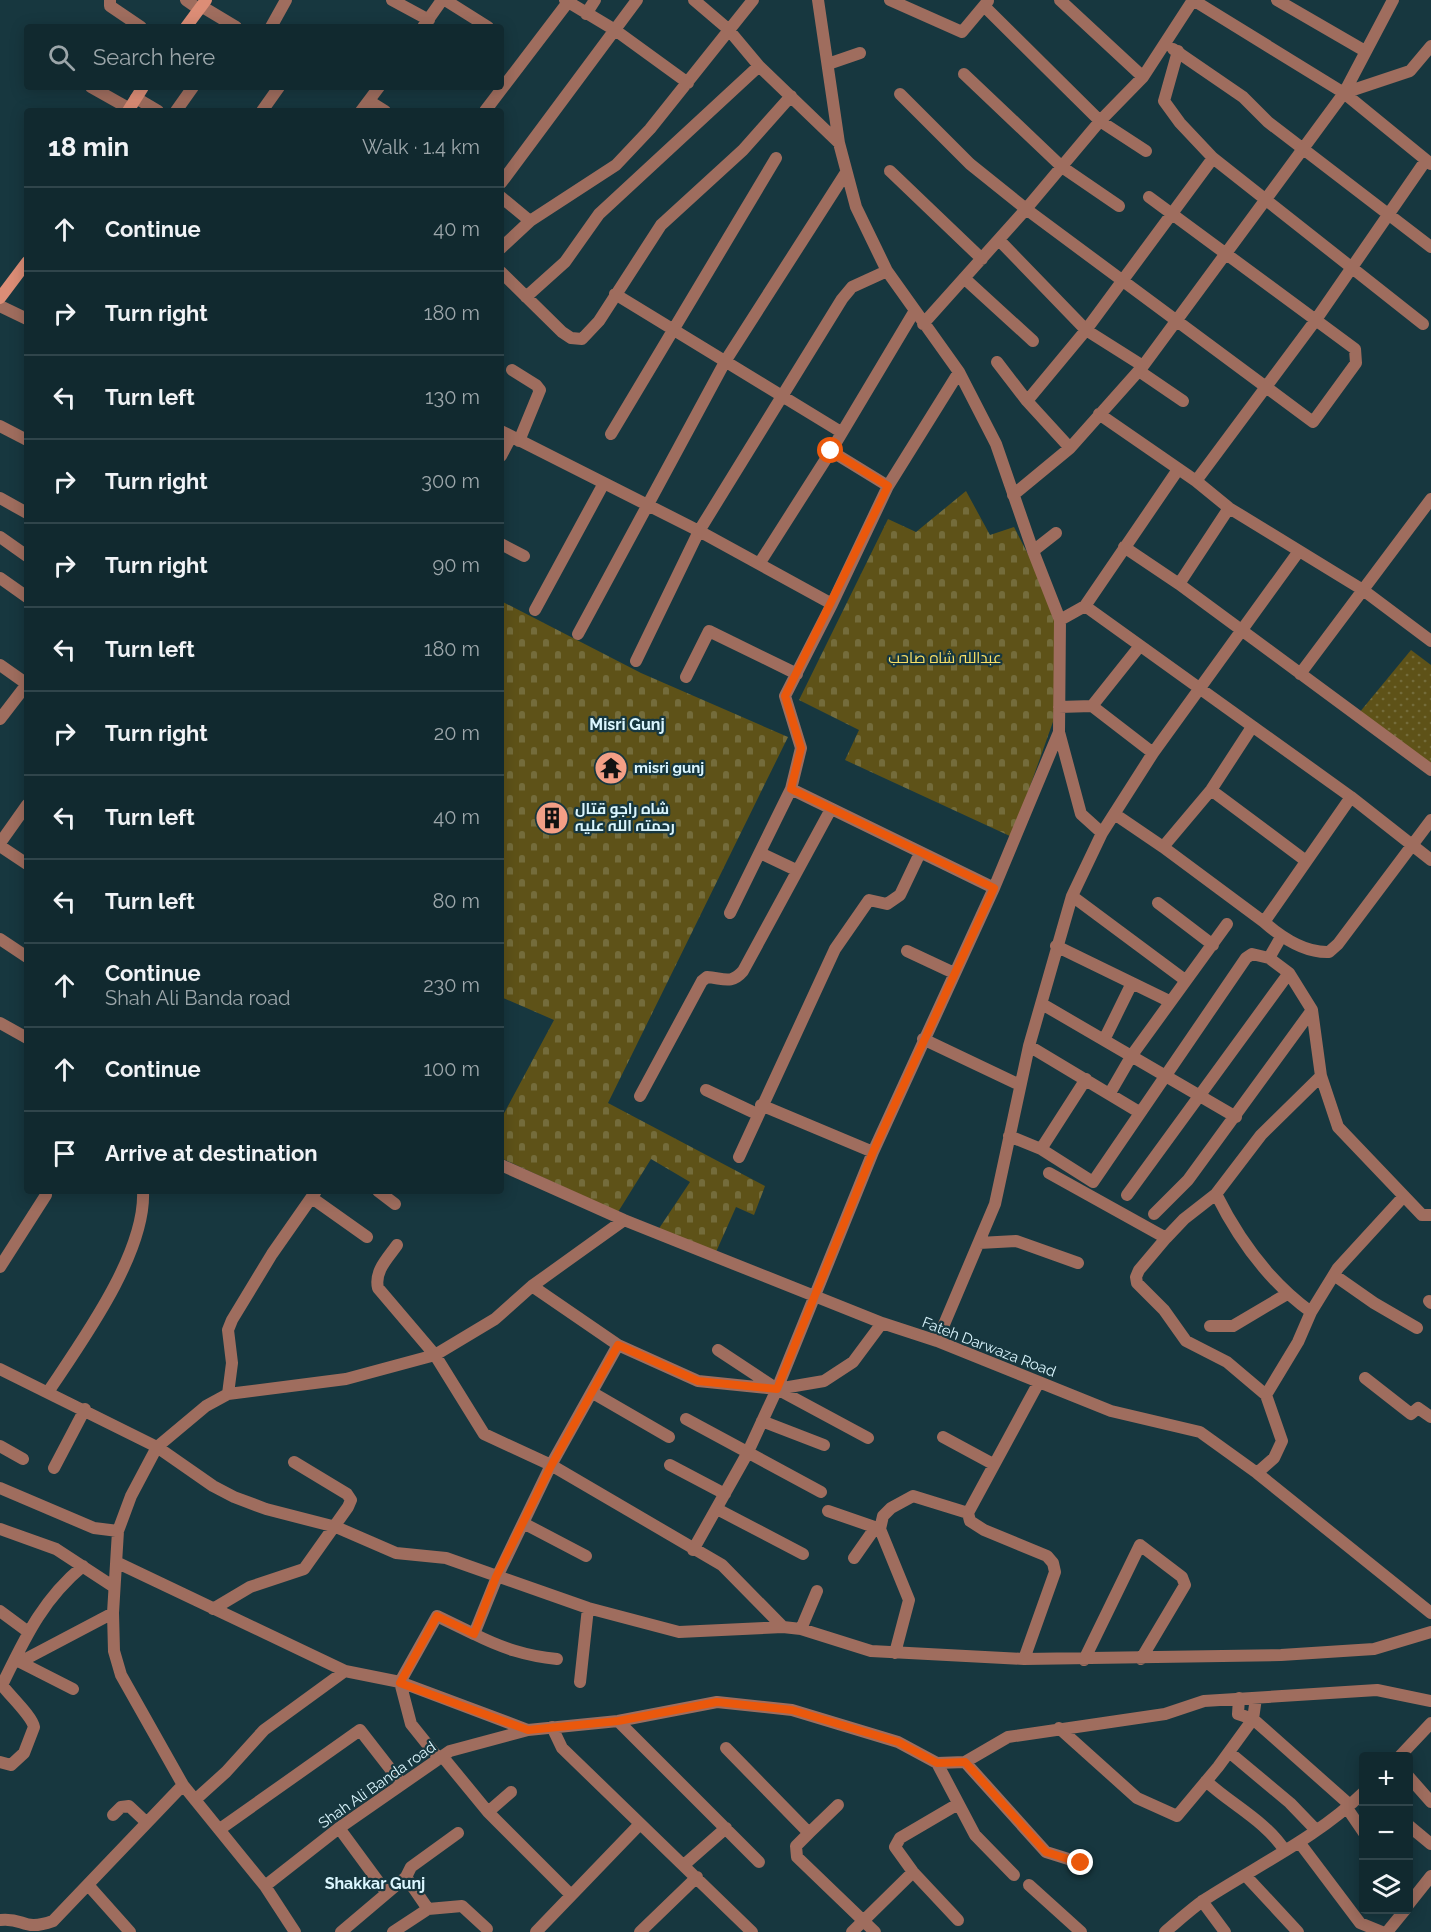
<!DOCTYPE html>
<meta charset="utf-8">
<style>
body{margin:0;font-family:Raleway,Cairo,sans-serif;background:#1a3137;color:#f1f3f6}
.controls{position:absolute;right:18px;bottom:18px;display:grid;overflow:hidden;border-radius:6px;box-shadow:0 3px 15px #0003}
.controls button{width:54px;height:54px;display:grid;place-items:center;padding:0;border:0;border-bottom:2px solid #30454b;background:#11292f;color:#f1f3f6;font:30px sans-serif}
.stop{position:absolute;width:18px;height:18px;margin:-14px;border:4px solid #ea580c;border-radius:50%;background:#fff}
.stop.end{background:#ea580c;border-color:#fff;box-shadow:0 2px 6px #0008}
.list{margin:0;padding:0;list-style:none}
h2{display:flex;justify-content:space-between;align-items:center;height:78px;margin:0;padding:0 24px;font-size:26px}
h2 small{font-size:20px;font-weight:400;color:#9ca6aa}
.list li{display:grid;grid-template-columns:39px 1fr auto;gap:18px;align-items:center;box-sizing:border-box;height:84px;padding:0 24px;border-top:2px solid #30454b}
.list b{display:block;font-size:22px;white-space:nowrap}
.list p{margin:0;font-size:20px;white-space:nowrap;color:#9ca6aa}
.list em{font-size:20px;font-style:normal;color:#9ca6aa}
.icon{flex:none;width:33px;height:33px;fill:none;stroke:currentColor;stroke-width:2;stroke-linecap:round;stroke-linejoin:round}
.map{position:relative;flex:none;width:1431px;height:1932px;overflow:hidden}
.search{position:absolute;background:#11292f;box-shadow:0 3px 15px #0003;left:24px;top:24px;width:480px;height:66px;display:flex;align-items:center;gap:15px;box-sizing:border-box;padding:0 21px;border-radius:6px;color:#9ca6aa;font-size:22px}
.panel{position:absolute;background:#11292f;box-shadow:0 3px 15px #0003;left:24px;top:108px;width:480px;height:1086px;border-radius:6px}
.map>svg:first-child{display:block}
.cemetery{fill:url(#cemetery-stones)}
.park{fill:url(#park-dots)}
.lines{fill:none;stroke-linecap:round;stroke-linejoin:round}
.street{stroke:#9f6d5e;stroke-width:12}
.secondary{stroke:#dc8d76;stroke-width:12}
.route{stroke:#ea580c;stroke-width:8}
.labels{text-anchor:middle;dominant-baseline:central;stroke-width:4.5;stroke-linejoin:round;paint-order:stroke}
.park-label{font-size:15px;fill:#fce166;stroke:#17373f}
.poi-label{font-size:15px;font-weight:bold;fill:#dbf6fe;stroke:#17373f;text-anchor:start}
.street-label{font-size:15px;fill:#dbf6fe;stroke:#17373f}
.neighbourhood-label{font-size:16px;font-weight:bold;fill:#dbf6fe;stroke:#17373f}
</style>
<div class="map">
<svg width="1431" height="1932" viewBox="0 0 1431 1932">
<defs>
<pattern id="cemetery-stones" width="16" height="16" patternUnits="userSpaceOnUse" patternTransform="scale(1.5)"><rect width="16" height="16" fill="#5e5218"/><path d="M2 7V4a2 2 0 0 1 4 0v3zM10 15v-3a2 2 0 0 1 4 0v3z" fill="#746c3b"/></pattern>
<pattern id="park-dots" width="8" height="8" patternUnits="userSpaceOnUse" patternTransform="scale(1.5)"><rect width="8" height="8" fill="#5e5218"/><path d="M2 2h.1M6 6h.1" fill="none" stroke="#746c3b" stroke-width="1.8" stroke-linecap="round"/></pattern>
</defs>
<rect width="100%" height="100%" fill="#17373f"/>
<path class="cemetery" d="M 966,491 L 990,535 L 1014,527 L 1048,593 L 1058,621 L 1054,719 L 1012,837 L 845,760 L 859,730 L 799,700 L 888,519 L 916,532 Z
M 501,601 L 641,673 L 788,737 L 608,1103 L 765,1186 L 754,1215 L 736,1207 L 716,1252 L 658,1230 L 690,1182 L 651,1159 L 618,1212 L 501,1158 L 501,1119 L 554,1020 L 501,997 Z"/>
<path class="park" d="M 1411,650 L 1431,665 L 1431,770 L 1359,713 Z"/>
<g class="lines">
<path class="street" d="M 110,0 L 110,6 L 141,27
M 186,0 L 199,9
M 392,0 L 429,20
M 445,0 L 488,27
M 565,0 L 615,30 L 688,83
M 890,0 L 962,32 L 988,1
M 1060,0 L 1143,77
M 1193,0 L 1344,93 L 1393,0
M 1277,0 L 1365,51
M 201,6 L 236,27
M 984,6 L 1100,121 L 1146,151
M 586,14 L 595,0
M 271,27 L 286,0
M 423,27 L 442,0
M 1173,49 L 1243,97 L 1268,122 L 1431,247
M 1178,51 L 1164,101 L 1180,123 L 1213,158 L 1423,324
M 828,64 L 860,53
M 759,66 L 839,143
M 964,74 L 1062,167 L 1119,206
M 91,87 L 130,109
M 1344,93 L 1431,164
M 900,94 L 970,164 L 1026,209 L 1313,422 L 1356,363 L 1355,349 L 1149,197
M 136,98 L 158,111
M 369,101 L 385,111
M 176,111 L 193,87
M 262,111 L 279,87
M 361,111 L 379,87
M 485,111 L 568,2
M 890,171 L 982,259
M 501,183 L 637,0
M 501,197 L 530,221
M 999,240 L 1086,330 L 1143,366
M 501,248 L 530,221 L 616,165 L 650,129 L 753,0
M 501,272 L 562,332 L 571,338 L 582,339 L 599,321 L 661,225 L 743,150 L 791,96
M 964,278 L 1033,341
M 615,294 L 841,432
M 526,297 L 565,262 L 599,214 L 759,66 L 728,29 L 694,0
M 0,306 L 27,319
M 923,324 L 1026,209 L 1100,121 L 1143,77 L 1193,0
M 997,362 L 1027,401 L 1070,448
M 512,370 L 536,385 L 540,390 L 519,441
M 1139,371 L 1183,401
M 1027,401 L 1086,330 L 1213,158
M 1099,414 L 1196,481 L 1229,508 L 1363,590 L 1431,641
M 0,426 L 27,440
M 501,431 L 699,531 L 832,604 L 888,486 L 959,372
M 611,434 L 776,158
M 501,456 L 511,437
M 1196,481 L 1315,321 L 1426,160
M 888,486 L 831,451 L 914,312
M 1013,495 L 1070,448 L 1143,366 L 1344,93 L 1410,71 L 1431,46
M 0,498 L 27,513
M 1229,508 L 1179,584 L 1431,770
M 0,537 L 27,556
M 501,544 L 524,556
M 1124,547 L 1179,584
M 1033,551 L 1056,533
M 759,564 L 831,451
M 0,578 L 27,597
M 1085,606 L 1351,797 L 1431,860
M 535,610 L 604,483
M 1060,620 L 1085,606 L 1177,471
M 578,634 L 726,360 L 845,174
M 636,661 L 699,531 L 842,299 L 852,287 L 887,271
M 0,665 L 27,684
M 1300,674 L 1431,499
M 686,677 L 709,631 L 797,674
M 1092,706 L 1153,753
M 1059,707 L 1092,706 L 1139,647
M 0,719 L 27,684
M 1059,732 L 1081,814 L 1102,833
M 791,789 L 994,888
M 1211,790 L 1306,861
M 1351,797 L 1264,922 C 1281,937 1305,953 1329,952 L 1338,944 L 1431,820
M 1116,815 L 1163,847 L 1211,790 L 1252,727
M 0,843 L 27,805
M 0,846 L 27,864
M 1163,847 L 1264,922
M 760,853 L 796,870
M 1072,896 L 1185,980
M 1158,903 L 1213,945
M 730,913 L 791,789 L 801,748 L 785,696 L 832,604
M 1281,937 L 1269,958 L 1289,973 L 1312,1010 L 1321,1076 L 1338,1127 L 1422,1215 L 1431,1215
M 0,939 L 27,957
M 1056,946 L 1169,1001
M 907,951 L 954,973
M 1042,1004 L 1236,1117
M 0,1023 L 27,1038
M 923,1039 L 1020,1085
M 1104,1040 L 1132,983
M 1029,1046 L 1139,1112
M 706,1090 L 757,1114
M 1110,1093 L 1132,1055 L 1227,924
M 640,1096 L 702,981 L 707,977 C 723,978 731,985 743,971 L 831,809
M 761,1105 L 873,1152
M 1009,1136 L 1041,1149 L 1093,1182 L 1246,958 L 1252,954 L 1269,958
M 1041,1149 L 1086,1079
M 739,1157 L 835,949 L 869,900 L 887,904 L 900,895 L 920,853
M 501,1165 L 624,1220 L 882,1323 L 937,1341 L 1111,1411 L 1200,1432 L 1257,1473 L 1431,1613
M 1049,1173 L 1166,1238
M 378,1191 L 395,1204
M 1216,1194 C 1239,1240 1268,1281 1311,1312
M 1127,1195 L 1289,973
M 312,1198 L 367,1237
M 1154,1214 L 1188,1180 L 1312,1010
M 979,1243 L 1016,1241 L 1078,1263
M 397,1245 C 388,1258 374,1271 378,1288 L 435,1355 L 484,1434 L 551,1465 L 722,1565 L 783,1627 L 801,1629 L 871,1651 L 1024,1659 L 1281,1655 L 1374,1649 L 1431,1632
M 0,1267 L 46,1195
M 1334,1275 L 1374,1303 L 1417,1328
M 532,1286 L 618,1345 L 698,1381 L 777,1389 L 824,1381 L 853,1362 L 882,1323
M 1429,1301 L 1431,1303
M 1210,1326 L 1233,1326 L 1287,1294
M 937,1341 L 995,1204 L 1029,1046 L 1072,896 L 1102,833 L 1153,753 L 1299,551
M 718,1350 L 777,1389 L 868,1438
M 0,1369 L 157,1447 L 213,1486 L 234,1497 L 266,1509 L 336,1527 L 396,1553 L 446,1558 L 588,1608 L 679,1632 L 783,1627
M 1365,1378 L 1411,1414 L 1418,1408 L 1431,1417
M 48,1392 C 82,1341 146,1253 143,1191
M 593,1393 L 669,1437
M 228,1394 L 232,1363 L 228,1330 L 232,1320 L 272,1254 L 316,1191
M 1266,1395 L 1227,1362 L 1186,1341 L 1164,1310 L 1137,1283 L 1136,1277 L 1139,1270 L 1166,1238 L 1184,1219 L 1216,1194 L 1261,1135 L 1321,1076
M 686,1419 L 821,1492
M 762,1421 L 824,1445
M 943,1437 L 993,1464
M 0,1446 L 23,1459
M 670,1465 L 725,1494
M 54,1468 L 85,1409
M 1257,1473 L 1274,1458 L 1282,1441 L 1266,1395 L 1298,1342 L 1311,1312 L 1338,1268 L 1404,1196
M 0,1488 L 94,1528 L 118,1531
M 717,1509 L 803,1554
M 828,1511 L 880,1529
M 523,1523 L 586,1556
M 0,1529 L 56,1549 L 114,1587
M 693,1550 L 747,1454 L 777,1389 L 873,1152 L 994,888 L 1059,732 L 1060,620 L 1033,551 L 996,444 L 959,372 L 887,271 L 856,207 L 839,143 L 818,0
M 854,1558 L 875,1528
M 118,1563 L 345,1671 L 400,1682 L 528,1730
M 213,1609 L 250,1587 L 304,1569 L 348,1507 L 351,1500 L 347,1494 L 294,1462
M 0,1611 L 27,1631
M 801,1629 L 817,1591
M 474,1634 C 502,1648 526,1656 557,1659
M 895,1653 L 909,1600 L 880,1529 L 883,1516 L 891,1508 L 913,1496 L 968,1513
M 1024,1659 L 1055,1572 L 1053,1563 L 1047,1556 L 984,1530 L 970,1521 L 968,1513 L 1039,1382
M 16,1660 L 73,1689
M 1084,1660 L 1140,1545 L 1182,1577 L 1185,1585 L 1141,1659
M 20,1662 L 113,1613
M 580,1682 L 588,1608
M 1239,1698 L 1238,1714 L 1253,1719 L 1350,1805
M 618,1721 L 759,1862
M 552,1727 L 562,1748 L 752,1932
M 1059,1728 L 1137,1798 L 1177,1816 L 1218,1767 L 1253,1719 L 1256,1698
M 726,1748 L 809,1833 L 796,1846 L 797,1857 L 875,1932
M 1229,1752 L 1290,1803 L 1316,1830
M 442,1756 L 488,1812 L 570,1894
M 1400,1756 L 1431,1723
M 439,1759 L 411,1724 L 400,1682 L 437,1616 L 474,1634 L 497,1577 L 551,1465 L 618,1345
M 0,1762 L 11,1765 L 24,1753 L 34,1727 C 32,1716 10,1696 2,1685 C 25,1638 42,1600 83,1566
M 965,1762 L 1046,1852 L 1081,1863
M 937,1763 L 975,1835 L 1014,1875
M 1408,1776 L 1431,1802
M 1206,1781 C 1232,1805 1266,1821 1285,1851
M 195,1800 L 226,1772 L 264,1730 L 345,1671
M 958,1804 L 900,1838 L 895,1847 L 913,1872 L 958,1920
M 1347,1808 L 1364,1833
M 488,1812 L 511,1792
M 113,1815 L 121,1807 L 129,1806 L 146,1822
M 1408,1825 L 1431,1844
M 339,1828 L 386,1892
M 220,1829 L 360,1730 L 402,1784
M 809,1833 L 838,1805
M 1299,1842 L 1360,1923 L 1382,1932
M 685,1864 L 726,1828
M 1245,1875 L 1298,1932
M 406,1877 L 428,1909 L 462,1906 L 487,1929
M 1029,1885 L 1081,1932
M 89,1886 L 130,1932
M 265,1886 L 339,1828 L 450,1751 L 528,1730 L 618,1721 L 717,1702 L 792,1710 L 898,1742 L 937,1763 L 965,1762 L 1008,1737 L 1165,1714 L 1204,1701 L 1377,1690 L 1431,1701
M 1202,1901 L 1225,1932
M 1408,1905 L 1431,1876
M 0,1920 C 25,1917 22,1932 53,1921 L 183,1785
M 295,1932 L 265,1886 L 183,1785 L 121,1675 L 114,1651 L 113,1613 L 118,1531 L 131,1496 L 157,1447 L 206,1406 L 228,1394 L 346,1379 L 435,1355 L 495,1319 L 532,1286 L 624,1220
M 341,1932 L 406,1877 L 411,1867 L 458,1833
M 393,1932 L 428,1909
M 536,1932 L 639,1825
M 640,1932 L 697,1877
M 852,1932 L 913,1872
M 1165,1932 C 1178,1921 1191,1909 1204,1900 C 1258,1865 1318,1837 1364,1792
M 1387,1932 L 1405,1910"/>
<path class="secondary" d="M 186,27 L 206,0
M 128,111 L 143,87
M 0,298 L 27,262"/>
</g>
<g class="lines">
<path class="route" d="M 831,451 L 888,486 L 785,696 L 801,748 L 791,789 L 994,888 L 873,1152 L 777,1389 L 698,1381 L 618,1345 L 551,1466 L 496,1577 L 474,1634 L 437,1616 L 400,1683 L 528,1730 L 618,1721 L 717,1702 L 792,1710 L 898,1742 L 937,1763 L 965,1762 L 1046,1852 L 1081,1863"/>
</g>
<defs>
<symbol id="temple-disc" viewBox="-11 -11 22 22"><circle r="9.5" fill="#f39f86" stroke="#17373f"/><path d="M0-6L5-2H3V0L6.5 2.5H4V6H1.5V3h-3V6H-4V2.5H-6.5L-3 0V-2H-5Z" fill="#111"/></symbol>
<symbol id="building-disc" viewBox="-11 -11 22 22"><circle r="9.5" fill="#f39f86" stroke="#17373f"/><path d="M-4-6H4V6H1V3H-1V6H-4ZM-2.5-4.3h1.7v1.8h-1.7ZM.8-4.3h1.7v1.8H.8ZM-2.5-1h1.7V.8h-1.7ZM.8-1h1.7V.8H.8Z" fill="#111"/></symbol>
</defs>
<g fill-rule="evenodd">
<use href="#temple-disc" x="592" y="749" width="38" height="38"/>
<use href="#building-disc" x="533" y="799" width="38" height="38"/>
</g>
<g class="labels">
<g class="park-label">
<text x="945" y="658">عبداللہ شاہ صاحب</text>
</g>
<g class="poi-label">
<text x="634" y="768">misri gunj</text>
<text x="575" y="809">شاہ راجو قتال<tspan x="575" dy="17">رحمتہ اللہ علیہ</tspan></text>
</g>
<g class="street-label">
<text transform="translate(989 1347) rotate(21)">Fateh Darwaza Road</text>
<text transform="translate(377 1785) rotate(-35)">Shah Ali Banda road</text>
</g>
<g class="neighbourhood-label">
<text x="627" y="724">Misri Gunj</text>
<text x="375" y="1883">Shakkar Gunj</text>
</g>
</g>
</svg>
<div class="controls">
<button>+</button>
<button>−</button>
<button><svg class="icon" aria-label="layers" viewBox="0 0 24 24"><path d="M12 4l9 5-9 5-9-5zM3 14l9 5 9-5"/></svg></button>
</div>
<div class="stop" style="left:831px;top:451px"></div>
<div class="stop end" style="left:1081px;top:1863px"></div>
<div class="search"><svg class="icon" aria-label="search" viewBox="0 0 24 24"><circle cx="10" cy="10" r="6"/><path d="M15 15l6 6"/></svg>Search here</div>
<section class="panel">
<h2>18 min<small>Walk · 1.4 km</small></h2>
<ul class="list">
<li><svg class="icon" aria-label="ahead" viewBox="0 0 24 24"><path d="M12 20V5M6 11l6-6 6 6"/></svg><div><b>Continue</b></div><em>40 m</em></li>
<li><svg class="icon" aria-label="right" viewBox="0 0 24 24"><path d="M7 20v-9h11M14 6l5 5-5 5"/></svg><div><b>Turn right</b></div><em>180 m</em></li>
<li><svg class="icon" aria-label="left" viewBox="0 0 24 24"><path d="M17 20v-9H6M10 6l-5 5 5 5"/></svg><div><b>Turn left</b></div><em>130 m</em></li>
<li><svg class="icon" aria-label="right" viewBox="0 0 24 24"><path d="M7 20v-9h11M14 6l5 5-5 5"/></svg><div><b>Turn right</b></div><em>300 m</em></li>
<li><svg class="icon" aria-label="right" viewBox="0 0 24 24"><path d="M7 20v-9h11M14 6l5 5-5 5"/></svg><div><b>Turn right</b></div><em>90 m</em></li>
<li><svg class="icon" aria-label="left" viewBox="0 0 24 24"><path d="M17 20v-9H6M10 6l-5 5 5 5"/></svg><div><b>Turn left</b></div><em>180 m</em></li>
<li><svg class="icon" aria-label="right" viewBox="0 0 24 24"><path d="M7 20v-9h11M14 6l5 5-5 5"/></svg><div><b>Turn right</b></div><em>20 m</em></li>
<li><svg class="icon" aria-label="left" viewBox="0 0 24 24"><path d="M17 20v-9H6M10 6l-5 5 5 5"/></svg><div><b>Turn left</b></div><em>40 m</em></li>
<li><svg class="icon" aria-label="left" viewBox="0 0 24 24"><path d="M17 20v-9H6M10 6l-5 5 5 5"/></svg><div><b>Turn left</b></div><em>80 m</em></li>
<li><svg class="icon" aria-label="ahead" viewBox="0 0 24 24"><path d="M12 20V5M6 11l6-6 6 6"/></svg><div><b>Continue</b><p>Shah Ali Banda road</p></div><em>230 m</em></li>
<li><svg class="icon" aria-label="ahead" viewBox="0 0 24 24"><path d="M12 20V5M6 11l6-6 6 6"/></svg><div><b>Continue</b></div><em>100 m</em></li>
<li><svg class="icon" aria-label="arrive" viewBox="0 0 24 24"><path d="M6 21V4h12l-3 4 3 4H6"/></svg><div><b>Arrive at destination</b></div></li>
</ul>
</section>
</div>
